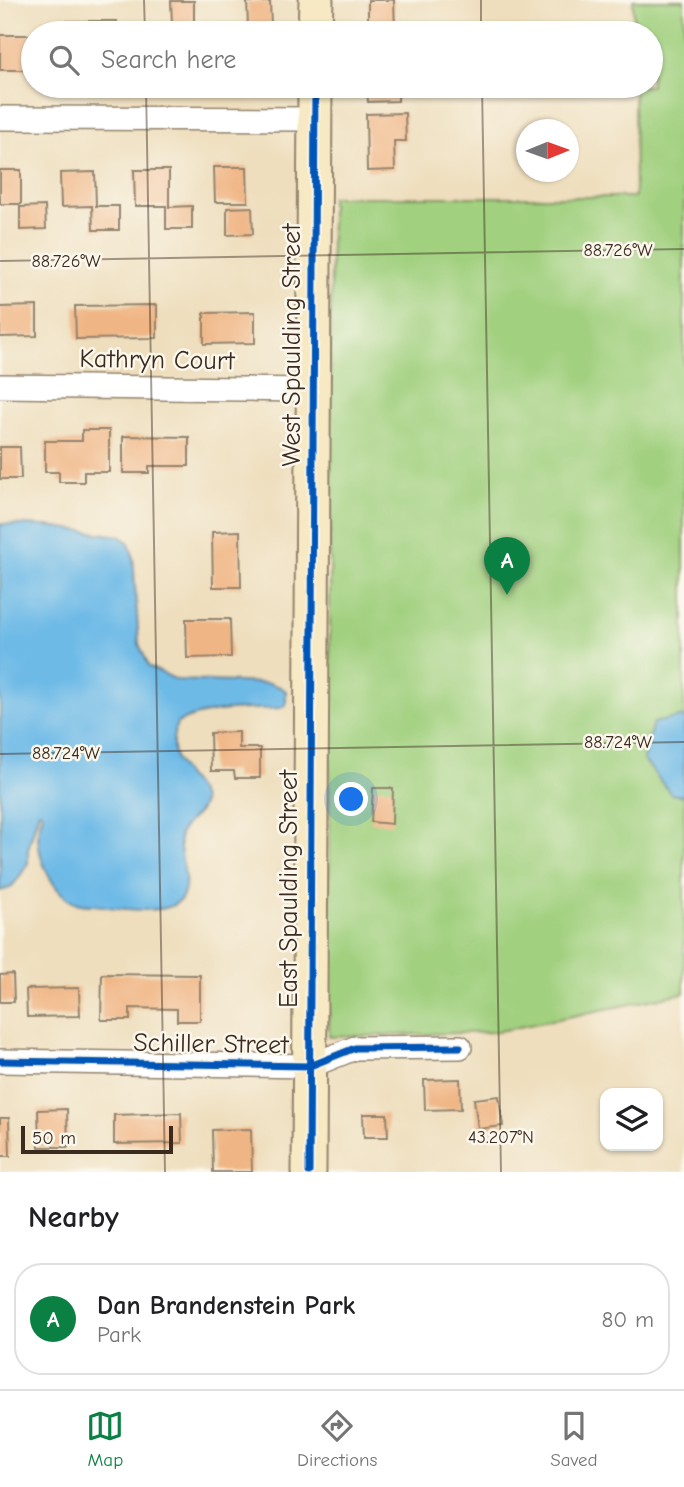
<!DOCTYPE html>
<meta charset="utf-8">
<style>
body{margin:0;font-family:"Comic Neue",sans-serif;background:#f2f2f2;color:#202124}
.controls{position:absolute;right:21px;bottom:21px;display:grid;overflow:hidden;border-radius:14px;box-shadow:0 2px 5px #0004}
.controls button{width:63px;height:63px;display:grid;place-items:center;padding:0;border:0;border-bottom:2px solid #e0e0e0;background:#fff;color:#202124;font:35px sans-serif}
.compass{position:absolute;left:516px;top:119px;width:63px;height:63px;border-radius:50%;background:#fff;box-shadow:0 2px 5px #0004;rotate:89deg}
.scale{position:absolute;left:21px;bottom:18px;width:152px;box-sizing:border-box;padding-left:7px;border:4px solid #3b2a1e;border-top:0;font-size:19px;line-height:24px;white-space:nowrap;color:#3b2a1e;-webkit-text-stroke:5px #fbf7ec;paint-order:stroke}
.you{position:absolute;left:352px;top:800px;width:24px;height:24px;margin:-18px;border:5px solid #fff;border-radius:50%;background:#1a73e8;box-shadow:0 0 0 10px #1a73e833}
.badge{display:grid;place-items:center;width:46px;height:46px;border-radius:50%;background:#0b8043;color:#fff;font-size:23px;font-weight:700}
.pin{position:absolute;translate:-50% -58px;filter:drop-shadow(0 2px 4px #0008)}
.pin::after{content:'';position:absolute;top:37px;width:24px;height:21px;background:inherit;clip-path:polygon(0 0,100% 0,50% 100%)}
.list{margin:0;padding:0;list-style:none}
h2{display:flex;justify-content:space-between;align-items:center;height:91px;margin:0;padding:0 28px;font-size:30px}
h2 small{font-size:23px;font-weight:400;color:#757577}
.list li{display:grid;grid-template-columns:46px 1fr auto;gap:21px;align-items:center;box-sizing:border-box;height:112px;margin:0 14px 14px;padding:0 14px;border:2px solid #e0e0e0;border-radius:28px}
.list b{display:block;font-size:26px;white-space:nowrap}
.list p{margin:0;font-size:23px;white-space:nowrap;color:#757577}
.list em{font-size:23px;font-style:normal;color:#757577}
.icon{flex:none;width:38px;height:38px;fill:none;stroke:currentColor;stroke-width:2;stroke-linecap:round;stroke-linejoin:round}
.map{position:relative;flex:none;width:684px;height:1172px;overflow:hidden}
.search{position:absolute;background:#fff;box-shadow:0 2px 5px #0004;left:21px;right:21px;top:21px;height:77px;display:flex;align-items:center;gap:18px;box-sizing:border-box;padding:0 24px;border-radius:38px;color:#757577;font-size:26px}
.sheet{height:217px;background:#fff}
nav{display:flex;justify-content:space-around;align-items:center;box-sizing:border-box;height:98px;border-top:2px solid #e0e0e0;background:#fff;font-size:19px;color:#757577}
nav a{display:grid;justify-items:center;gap:4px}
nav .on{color:#0b8043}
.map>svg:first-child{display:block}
.green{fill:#a1d07f;stroke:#6e7d4e;stroke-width:2}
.water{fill:#6dbae7;stroke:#547282;stroke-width:2}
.building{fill:#f0b584}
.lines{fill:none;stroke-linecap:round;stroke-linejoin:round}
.street-casing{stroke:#94846e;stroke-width:26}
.secondary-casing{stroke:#94846e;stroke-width:37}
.street{stroke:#fff;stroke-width:23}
.secondary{stroke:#f6e9c3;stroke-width:33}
.cycleway-casing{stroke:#fbf7ec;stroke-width:11}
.cycleway{stroke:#0057b8;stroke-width:7}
.ticks{fill:none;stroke:#3b2a1e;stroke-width:2;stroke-opacity:0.45}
.labels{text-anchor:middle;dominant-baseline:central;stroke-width:5;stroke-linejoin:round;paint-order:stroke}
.street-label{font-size:26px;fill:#3b2a1e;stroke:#fbf7ec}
.ticks-label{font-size:18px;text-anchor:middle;fill:#3b2a1e;stroke:#fbf7ec;stroke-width:5;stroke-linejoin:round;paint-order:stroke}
</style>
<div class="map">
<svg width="684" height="1172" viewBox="0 0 684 1172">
<rect width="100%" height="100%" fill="#fbf7ec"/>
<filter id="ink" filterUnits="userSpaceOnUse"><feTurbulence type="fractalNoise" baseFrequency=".0143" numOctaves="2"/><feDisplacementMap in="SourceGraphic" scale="14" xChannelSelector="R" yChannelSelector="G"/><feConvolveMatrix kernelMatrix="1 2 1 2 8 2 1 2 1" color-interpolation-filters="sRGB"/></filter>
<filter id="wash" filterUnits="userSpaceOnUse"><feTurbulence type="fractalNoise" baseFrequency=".00686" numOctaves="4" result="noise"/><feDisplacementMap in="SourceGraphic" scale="28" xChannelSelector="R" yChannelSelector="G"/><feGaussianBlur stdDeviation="1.57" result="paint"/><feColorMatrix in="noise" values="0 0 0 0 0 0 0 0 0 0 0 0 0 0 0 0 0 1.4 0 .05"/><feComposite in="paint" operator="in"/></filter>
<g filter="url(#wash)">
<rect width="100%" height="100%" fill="#eedebd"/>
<path class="green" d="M 633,0 L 684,0 L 684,993 L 495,1032 L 329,1037 L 331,197 L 635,197 L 634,86 L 651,86 L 651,33 L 634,33 Z"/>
<path class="water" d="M 0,524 L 47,526 L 120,536 L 129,543 L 133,556 L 139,644 L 149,667 L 177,680 L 269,683 L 280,687 L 286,691 L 286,705 L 280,708 C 248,710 207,707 177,723 C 168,749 174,761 191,781 C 195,786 200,793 202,799 C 205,813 184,821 180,834 C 176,852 192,879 182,897 C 171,918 114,908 95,905 C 89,905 80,905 74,902 C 52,892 38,858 38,835 C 38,828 41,820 43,814 L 39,811 L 28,849 L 28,863 L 18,879 L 10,888 L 0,891 Z
M 684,716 L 684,796 L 671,794 L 643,759 L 653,723 Z"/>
<g id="blocks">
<path class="building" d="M 368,0 L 394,0 L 395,30 L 368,30 Z
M 171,1 L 194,1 L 194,23 L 172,23 Z
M 247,2 L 270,2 L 271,25 L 248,26 Z
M 59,21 L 117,21 L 117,33 L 59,33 Z
M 0,35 L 33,35 L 33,70 L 0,70 Z
M 367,86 L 398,86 L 398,101 L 368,102 Z
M 405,113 L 406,141 L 394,141 L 395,170 L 367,171 L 366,114 Z
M 214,167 L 247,167 L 248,202 L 215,202 Z
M 0,170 L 21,170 L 21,204 L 0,204 Z
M 134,170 L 169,170 L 169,207 L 192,206 L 192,229 L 166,229 L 166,206 L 135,206 Z
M 95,172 L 96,206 L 119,206 L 119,230 L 93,230 L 92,206 L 61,207 L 60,173 Z
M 45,206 L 46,229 L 20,230 L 20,207 Z
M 252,207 L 253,234 L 227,235 L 227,208 Z
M 157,305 L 157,338 L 76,339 L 75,306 Z
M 37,306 L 37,336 L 0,337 L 0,307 Z
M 255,312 L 255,343 L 204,344 L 204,313 Z
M 82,430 L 109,430 L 109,472 L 84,472 L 84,482 L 59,482 L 59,472 L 45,472 L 45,441 L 82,441 Z
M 123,436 L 189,437 L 189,466 L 149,466 L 149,473 L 123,473 Z
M 0,447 L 20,447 L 21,479 L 0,479 Z
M 240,531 L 241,587 L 213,587 L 212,532 Z
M 186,619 L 230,619 L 231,657 L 187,658 Z
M 239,732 L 239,748 L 260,748 L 260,778 L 235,778 L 234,771 L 211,771 L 210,733 Z
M 373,788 L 393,788 L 392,824 L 371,822 Z
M 13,974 L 14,1002 L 0,1002 L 0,975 Z
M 102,974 L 200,975 L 200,1021 L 177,1021 L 177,1009 L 130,1008 L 130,1020 L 101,1020 Z
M 79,988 L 80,1016 L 27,1017 L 26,989 Z
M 460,1079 L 461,1109 L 425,1110 L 424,1080 Z
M 499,1096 L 503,1126 L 478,1129 L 474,1099 Z
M 67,1109 L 68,1147 L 39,1147 L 38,1110 Z
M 181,1113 L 182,1143 L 114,1144 L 114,1115 Z
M 363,1114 L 387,1114 L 388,1137 L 364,1137 Z
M 0,1118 L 9,1118 L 10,1156 L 0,1156 Z
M 251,1129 L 252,1172 L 213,1172 L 212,1130 Z"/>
</g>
</g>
<g filter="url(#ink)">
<use href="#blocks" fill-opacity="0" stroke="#94846e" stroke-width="2"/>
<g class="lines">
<defs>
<path id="street" d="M 0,118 L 315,119
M 0,386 L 313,390
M 0,1061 L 310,1066 L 355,1048 L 460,1047"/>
<path id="secondary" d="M 315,33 L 316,0
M 309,1172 L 315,86"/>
</defs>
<use href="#street" class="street-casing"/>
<use href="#secondary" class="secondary-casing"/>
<use href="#street" class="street"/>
<use href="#secondary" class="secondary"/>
<defs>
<path id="cycleway" d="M 0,1061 L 310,1066 L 355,1048 L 460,1047
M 309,1172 L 315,86"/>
</defs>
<use href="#cycleway" class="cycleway-casing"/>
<use href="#cycleway" class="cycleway"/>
</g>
</g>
<path class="ticks" d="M 144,0 L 145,33M 481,0 L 481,33M 146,86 L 165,1172M 482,86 L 501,1172M 0,261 L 684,249M 0,754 L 684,742"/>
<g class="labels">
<g class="street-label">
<text transform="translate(292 345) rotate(-90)">West Spaulding Street</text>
<text transform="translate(157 360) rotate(1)">Kathryn Court</text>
<text transform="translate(289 889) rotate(-90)">East Spaulding Street</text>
<text transform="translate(211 1044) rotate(1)">Schiller Street</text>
</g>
</g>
<g class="ticks-label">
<text x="618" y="256">88.726°W</text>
<text x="66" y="267">88.726°W</text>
<text x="618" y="748">88.724°W</text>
<text x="66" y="759">88.724°W</text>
<text x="501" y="1143">43.207°N</text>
</g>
</svg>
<div class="controls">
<button><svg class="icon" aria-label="layers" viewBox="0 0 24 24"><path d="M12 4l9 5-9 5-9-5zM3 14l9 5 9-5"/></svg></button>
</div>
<svg class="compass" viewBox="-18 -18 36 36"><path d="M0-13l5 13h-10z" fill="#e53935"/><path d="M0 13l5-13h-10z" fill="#757577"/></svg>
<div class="scale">50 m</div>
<div class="you"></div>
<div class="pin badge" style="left:507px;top:595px">A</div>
<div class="search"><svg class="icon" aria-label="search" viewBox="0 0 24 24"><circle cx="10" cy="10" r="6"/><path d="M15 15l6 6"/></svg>Search here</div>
</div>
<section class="sheet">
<h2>Nearby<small></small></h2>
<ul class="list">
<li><span class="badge">A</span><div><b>Dan Brandenstein Park</b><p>Park</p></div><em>80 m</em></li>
</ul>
</section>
<nav>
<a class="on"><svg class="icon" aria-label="map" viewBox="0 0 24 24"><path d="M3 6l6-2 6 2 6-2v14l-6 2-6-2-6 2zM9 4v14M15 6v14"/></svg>Map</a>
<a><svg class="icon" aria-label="directions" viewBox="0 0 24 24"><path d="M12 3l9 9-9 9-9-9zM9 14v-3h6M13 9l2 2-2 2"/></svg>Directions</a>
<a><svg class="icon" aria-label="saved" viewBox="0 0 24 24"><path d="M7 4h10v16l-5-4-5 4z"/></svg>Saved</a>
</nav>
